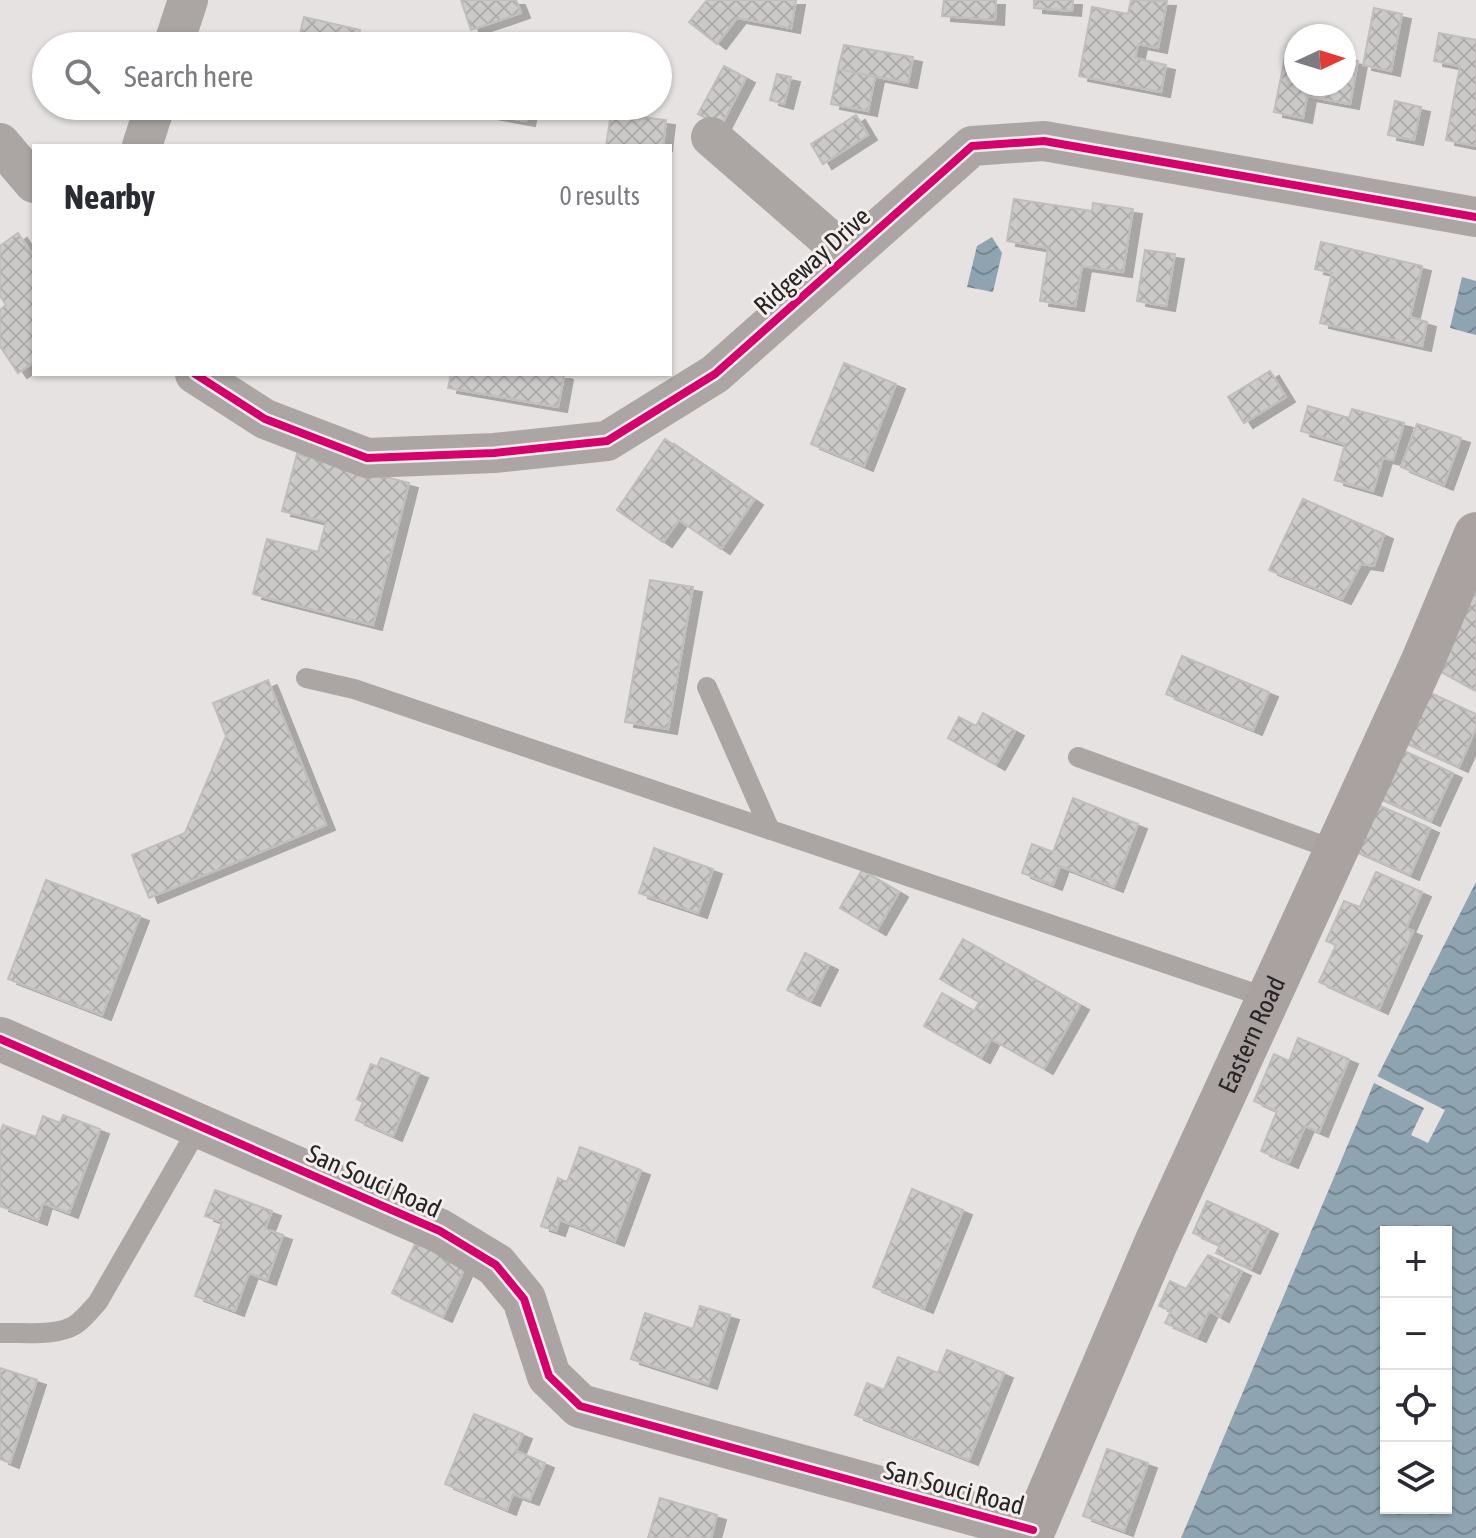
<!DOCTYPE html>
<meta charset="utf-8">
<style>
body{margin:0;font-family:"Asap Condensed",sans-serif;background:#f2f2f3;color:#2b2b33}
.controls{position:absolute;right:24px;bottom:24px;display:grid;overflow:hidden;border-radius:0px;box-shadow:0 2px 6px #0004}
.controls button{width:72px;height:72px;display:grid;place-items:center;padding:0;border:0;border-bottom:2px solid #e1e1e2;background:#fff;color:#2b2b33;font:40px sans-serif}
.compass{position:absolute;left:1284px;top:24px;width:72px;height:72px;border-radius:50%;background:#fff;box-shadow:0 2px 6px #0004;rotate:86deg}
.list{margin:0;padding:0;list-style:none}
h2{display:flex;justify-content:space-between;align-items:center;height:104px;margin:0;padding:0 32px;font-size:34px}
h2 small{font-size:26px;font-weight:400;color:#7c7c81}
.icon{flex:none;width:44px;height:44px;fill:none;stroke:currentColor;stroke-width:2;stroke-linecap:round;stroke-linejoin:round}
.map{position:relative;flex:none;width:1476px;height:1538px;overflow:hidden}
.search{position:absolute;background:#fff;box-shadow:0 2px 6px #0004;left:32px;top:32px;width:640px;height:88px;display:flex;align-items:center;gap:20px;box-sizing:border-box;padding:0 28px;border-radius:44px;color:#7c7c81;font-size:30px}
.panel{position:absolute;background:#fff;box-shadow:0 2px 6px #0004;left:32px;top:144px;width:640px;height:232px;border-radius:0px}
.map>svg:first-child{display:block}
.water{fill:url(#water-waves);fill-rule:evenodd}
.pier{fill:#e5e2e1}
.building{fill:url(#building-cross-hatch);stroke:#c0bdbc;stroke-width:2;filter:url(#shadow)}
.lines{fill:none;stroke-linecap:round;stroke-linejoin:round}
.lane{stroke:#aba6a4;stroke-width:20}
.street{stroke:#aba6a4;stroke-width:40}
.secondary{stroke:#aaa5a3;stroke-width:44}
.highway{stroke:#a9a2a0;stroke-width:44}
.cycleway-casing{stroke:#f4eeec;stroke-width:13}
.cycleway{stroke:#d6006c;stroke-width:8}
.labels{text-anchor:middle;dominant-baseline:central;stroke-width:6;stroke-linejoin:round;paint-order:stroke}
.street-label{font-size:26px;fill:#272525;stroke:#f4eeec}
</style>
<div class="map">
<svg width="1476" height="1538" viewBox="0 0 1476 1538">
<defs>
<pattern id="water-waves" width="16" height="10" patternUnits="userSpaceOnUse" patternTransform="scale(2)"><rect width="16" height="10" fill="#8fa4b1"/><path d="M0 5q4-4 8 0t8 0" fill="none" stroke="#758590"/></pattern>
<pattern id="building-cross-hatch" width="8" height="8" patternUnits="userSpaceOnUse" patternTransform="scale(2)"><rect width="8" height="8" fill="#cccac9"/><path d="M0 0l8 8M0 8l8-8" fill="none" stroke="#afadac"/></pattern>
<filter id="shadow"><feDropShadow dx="9" dy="5" stdDeviation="0" flood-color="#0004"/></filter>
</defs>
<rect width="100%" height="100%" fill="#e5e2e1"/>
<path class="water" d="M 992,237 L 1002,253 L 993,292 L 967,287 L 977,246 Z
M 1462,277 L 1476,281 L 1476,335 L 1450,328 Z
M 1476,882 L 1476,1538 L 1181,1538 L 1374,1083 ZM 1386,1232 L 1446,1232 L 1446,1508 L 1386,1508 Z"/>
<path class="pier" d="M 1377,1076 L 1445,1110 L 1428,1143 L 1411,1135 L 1424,1108 L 1374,1083 Z"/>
<path class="building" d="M 461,0 L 516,0 L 521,13 L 471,30 Z
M 707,0 L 796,0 L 791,28 L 737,18 L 717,44 L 689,22 Z
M 944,0 L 996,0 L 995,20 L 942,16 Z
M 1034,0 L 1073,0 L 1072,11 L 1034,8 Z
M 1131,0 L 1167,1 L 1158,48 L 1138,44 L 1135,58 L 1166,65 L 1161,92 L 1079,76 L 1092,7 L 1128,14 Z
M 1374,8 L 1402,14 L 1391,71 L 1363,65 Z
M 304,17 L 360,30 L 356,46 L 297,46 Z
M 1439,33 L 1476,40 L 1476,146 L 1446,140 L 1460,66 L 1434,61 Z
M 844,45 L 913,57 L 908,83 L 838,69 Z
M 1287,47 L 1296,49 L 1296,84 L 1344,84 L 1344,58 L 1358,61 L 1350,104 L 1307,96 L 1303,118 L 1274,112 Z
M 724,66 L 746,78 L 721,126 L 698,114 Z
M 838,69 L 875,77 L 868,111 L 831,104 Z
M 777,74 L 791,77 L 784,104 L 770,100 Z
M 1395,101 L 1421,107 L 1414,140 L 1388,135 Z
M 472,106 L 529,106 L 526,121 L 471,111 Z
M 611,113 L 666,120 L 663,146 L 606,146 Z
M 856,115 L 868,135 L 823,164 L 811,144 Z
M 1014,199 L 1092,211 L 1093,203 L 1133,209 L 1123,272 L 1082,266 L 1075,306 L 1040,301 L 1048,248 L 1007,241 Z
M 18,233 L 34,257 L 34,362 L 18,373 L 0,346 L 0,310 L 6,305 L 0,296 L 0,246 Z
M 1321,242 L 1422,266 L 1410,317 L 1427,322 L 1422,346 L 1320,323 L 1332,273 L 1315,269 Z
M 1145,250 L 1175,254 L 1166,306 L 1137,301 Z
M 844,363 L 896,384 L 864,466 L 811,444 Z
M 1270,371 L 1286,397 L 1244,423 L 1228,397 Z
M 451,374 L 562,374 L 564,375 L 558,407 L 448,388 Z
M 1308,406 L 1349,418 L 1352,409 L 1404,423 L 1393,460 L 1383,458 L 1373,491 L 1335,480 L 1345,444 L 1301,431 Z
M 1417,424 L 1461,438 L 1444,485 L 1401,467 Z
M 665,439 L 754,500 L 721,549 L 679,520 L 663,542 L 617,510 Z
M 297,454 L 409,483 L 373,625 L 253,594 L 267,539 L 318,552 L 326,522 L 282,511 Z
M 1303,499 L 1384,534 L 1374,566 L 1361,564 L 1342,599 L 1269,570 Z
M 650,580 L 693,587 L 668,729 L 625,722 Z
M 1476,586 L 1476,691 L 1429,665 Z
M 1182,656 L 1269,692 L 1253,730 L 1166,694 Z
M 268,680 L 326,825 L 149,898 L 132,855 L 185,833 L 226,736 L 213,703 Z
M 1420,688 L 1476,714 L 1476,728 L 1459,767 L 1396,738 Z
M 983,713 L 1015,731 L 996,765 L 948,738 L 959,717 L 976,726 Z
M 1391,745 L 1453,773 L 1431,821 L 1369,793 Z
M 1073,798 L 1138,824 L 1114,887 L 1060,866 L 1053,885 L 1022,873 L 1032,844 L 1053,852 Z
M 1367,800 L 1430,828 L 1410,875 L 1347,847 Z
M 654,848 L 713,869 L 698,913 L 639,893 Z
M 862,870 L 899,892 L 877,930 L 840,908 Z
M 1376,872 L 1422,892 L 1406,928 L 1413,931 L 1379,1009 L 1319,982 L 1336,945 L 1326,941 L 1344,901 L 1360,907 Z
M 46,880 L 140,916 L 102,1015 L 8,979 Z
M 963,939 L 1080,1005 L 1044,1069 L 991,1039 L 981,1058 L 924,1026 L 942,993 L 974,1011 L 979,1002 L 940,979 Z
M 805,953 L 829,965 L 811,1001 L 787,990 Z
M 1298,1038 L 1349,1059 L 1319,1132 L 1305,1126 L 1289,1163 L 1261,1151 L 1277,1111 L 1254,1101 L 1274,1054 L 1289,1061 Z
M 381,1058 L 419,1073 L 393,1136 L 356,1120 L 363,1102 L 357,1099 L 371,1064 L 377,1067 Z
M 63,1115 L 100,1129 L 69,1213 L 43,1203 L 38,1220 L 0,1206 L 0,1134 L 3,1125 L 36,1137 L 43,1116 L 60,1123 Z
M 580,1147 L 641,1170 L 615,1241 L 560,1220 L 556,1231 L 541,1226 L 558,1178 L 567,1182 Z
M 912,1189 L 963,1210 L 924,1308 L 873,1287 Z
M 215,1190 L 272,1211 L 265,1229 L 283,1235 L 267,1280 L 249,1273 L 235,1311 L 195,1296 L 222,1222 L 205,1216 Z
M 1207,1201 L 1269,1229 L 1251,1269 L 1216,1253 L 1220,1245 L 1193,1233 Z
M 416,1242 L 466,1265 L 443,1317 L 392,1293 Z
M 1208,1255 L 1242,1271 L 1220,1317 L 1209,1311 L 1197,1337 L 1165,1323 L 1171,1311 L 1159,1306 L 1170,1281 L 1186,1289 Z
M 700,1306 L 730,1315 L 708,1384 L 631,1359 L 645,1313 L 693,1329 Z
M 947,1350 L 1004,1373 L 969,1460 L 855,1415 L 867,1383 L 884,1390 L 898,1357 L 938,1373 Z
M 0,1368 L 37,1380 L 10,1463 L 0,1459 Z
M 474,1414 L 523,1434 L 516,1451 L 545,1463 L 530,1500 L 513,1494 L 507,1510 L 445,1484 Z
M 1107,1449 L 1148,1463 L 1124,1531 L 1083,1516 Z
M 660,1498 L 717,1515 L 711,1538 L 648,1538 Z"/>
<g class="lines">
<path class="lane" d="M 306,678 L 354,689 L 1268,998
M 707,687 L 770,830
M 1078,757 L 1335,850
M 0,1333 C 22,1332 55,1337 75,1325 C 84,1319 91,1310 98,1302 L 200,1125"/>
<path class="street" d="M 173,46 L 188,0
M 711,137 L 848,256
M 0,143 L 34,183
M 142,146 L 155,106
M 195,374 L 265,419 L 367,458 L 494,453 L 607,441 L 715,374 L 972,146 L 1044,141 L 1476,217"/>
<path class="secondary" d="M 0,1039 L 440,1231 L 496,1265 L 524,1299 L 549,1376 L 580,1406 L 1033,1530"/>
<path class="highway" id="s1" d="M 1030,1538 L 1156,1243 L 1422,663 L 1476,534"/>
<defs>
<path id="cycleway" d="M 195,374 L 265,419 L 367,458 L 494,453 L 607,441 L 715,374 L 972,146 L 1044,141 L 1476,217
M 0,1039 L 440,1231 L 496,1265 L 524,1299 L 549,1376 L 580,1406 L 1033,1530"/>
</defs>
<use href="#cycleway" class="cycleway-casing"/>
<use href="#cycleway" class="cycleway"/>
</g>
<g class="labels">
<g class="street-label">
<text transform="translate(812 261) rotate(-42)">Ridgeway Drive</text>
<text stroke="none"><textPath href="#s1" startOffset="550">Eastern Road</textPath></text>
<text transform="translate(374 1181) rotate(24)">San Souci Road</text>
<text transform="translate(954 1488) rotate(15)">San Souci Road</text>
</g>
</g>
</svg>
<div class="controls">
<button>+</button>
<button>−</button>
<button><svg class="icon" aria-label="locate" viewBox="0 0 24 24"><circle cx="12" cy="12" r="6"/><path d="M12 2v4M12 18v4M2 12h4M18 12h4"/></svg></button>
<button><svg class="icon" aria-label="layers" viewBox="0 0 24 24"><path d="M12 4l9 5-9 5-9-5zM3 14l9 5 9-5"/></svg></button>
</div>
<svg class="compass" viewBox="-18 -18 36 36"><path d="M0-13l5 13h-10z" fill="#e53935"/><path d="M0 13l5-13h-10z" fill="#7c7c81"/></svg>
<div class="search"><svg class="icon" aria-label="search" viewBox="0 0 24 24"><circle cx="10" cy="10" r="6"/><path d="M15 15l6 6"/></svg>Search here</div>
<section class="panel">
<h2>Nearby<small>0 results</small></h2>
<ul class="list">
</ul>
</section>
</div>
